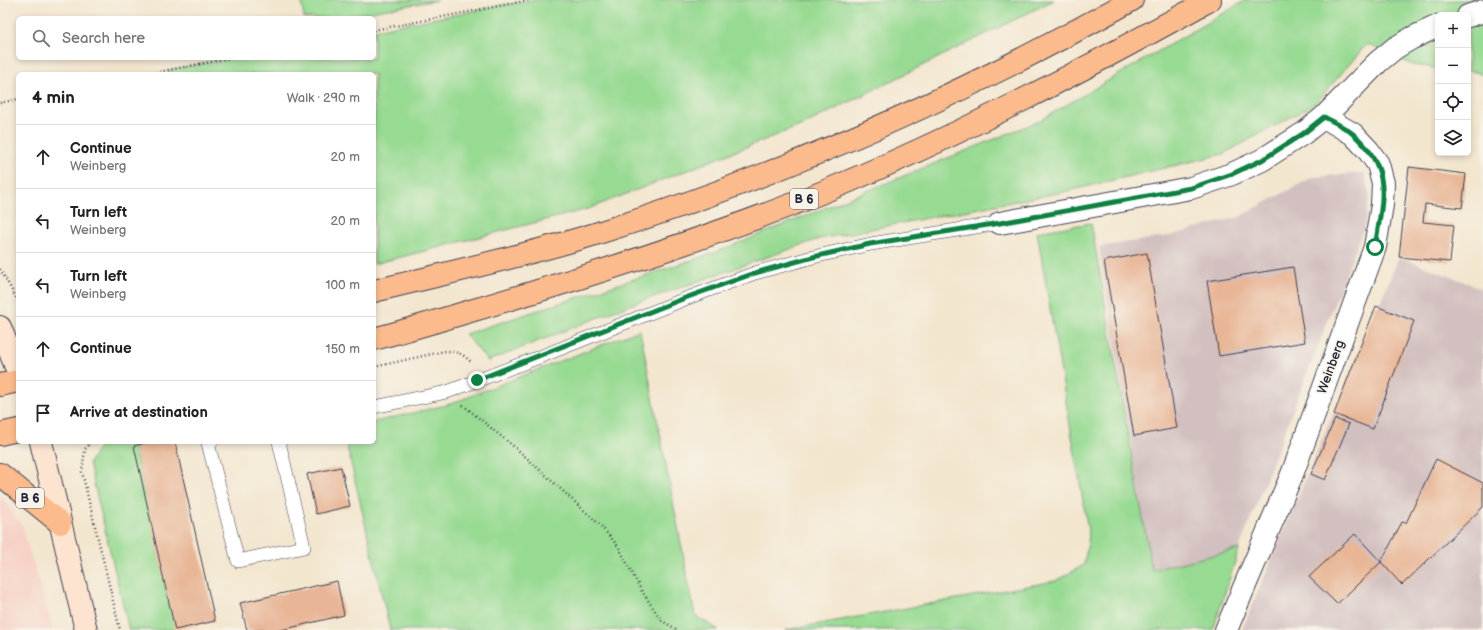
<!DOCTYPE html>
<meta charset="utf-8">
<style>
body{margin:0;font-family:"Balsamiq Sans",sans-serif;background:#f6f6f6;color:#222}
.controls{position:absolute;right:12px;top:12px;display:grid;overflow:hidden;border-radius:6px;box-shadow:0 2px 6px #0003}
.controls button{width:36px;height:36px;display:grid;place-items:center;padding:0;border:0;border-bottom:1px solid #e0e0e0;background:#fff;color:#222;font:20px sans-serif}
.stop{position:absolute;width:12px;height:12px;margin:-9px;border:3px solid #0b8043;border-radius:50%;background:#fff}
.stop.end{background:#0b8043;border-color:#fff;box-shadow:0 1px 4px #0008}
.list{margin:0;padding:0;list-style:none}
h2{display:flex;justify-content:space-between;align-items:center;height:52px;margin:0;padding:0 16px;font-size:17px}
h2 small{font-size:13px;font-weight:400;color:#767676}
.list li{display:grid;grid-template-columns:26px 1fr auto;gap:12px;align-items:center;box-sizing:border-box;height:64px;padding:0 16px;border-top:1px solid #e0e0e0}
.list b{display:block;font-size:15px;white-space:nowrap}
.list p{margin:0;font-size:13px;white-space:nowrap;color:#767676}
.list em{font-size:13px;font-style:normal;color:#767676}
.icon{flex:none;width:22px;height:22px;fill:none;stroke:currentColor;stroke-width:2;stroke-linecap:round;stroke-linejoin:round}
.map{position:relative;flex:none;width:1483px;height:630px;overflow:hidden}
.search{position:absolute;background:#fff;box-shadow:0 2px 6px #0003;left:16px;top:16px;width:360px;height:44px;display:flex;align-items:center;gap:10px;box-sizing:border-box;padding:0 14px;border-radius:6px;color:#767676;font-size:15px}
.panel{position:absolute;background:#fff;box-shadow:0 2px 6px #0003;left:16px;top:72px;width:360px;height:372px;border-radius:6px}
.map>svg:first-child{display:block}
.built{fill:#f7d1c6}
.industrial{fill:#d2bfbf}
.green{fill:#97da92;stroke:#5c7e66}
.building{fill:#e8b696}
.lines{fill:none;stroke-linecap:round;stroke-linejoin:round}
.lane-casing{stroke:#413f51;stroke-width:14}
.street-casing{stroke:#413f51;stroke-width:24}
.secondary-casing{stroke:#413f51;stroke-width:24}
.primary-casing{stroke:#413f51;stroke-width:24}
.path{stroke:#413f51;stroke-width:2.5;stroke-dasharray:1 3;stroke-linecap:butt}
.lane{stroke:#fff;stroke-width:13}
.street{stroke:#fff;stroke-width:22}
.secondary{stroke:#fde4d1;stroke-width:22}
.primary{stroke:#fbbb8c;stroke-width:22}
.route{stroke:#0b8043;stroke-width:5}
.labels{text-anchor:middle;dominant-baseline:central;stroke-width:3.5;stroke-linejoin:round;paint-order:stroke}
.shield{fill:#f7f3e8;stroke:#62616f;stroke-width:1}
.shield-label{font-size:12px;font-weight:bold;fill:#22223b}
.street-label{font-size:13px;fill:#22223b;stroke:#f7f3e8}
</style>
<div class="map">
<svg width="1483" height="630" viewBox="0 0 1483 630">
<rect width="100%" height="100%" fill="#f7f3e8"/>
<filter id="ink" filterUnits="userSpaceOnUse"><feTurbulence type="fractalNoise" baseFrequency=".025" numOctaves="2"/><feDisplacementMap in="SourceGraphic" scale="8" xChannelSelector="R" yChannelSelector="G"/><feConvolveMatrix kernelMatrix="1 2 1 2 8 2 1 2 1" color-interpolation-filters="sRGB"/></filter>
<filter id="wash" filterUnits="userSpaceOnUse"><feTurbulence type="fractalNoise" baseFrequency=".012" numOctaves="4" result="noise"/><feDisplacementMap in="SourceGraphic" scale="16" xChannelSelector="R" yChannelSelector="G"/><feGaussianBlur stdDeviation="0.9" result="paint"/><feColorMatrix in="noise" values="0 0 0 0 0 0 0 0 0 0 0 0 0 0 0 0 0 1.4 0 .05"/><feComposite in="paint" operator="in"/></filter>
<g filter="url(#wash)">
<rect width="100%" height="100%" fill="#f3e6cf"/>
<path class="built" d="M 0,494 L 22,526 L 53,630 L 0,630 Z"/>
<path class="industrial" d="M 1364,173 L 1370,197 L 1364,227 L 1239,549 L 1152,571 L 1099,247 L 1169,236 L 1239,217 L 1313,177 Z
M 1399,257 L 1483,289 L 1483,630 L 1242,630 Z"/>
<path class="green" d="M 301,0 L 438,0 L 338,18 L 304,18 Z
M 530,0 L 1054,0 L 805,124 L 588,209 L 374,264 L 374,74 L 169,74 L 168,70 L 231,58 L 374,58 L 374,30 Z
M 1246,0 L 1483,0 L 1483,75 L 1476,72 L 1468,71 L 1468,15 L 1438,15 L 1438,68 L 1413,65 L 1367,44 L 1315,104 L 1223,154 L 1068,191 L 819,239 L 630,305 L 488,361 L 465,334 L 714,253 L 1039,121 Z
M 1091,223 L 1152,570 L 1239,549 L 1213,630 L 786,630 L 1055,581 L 1084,565 L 1089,536 L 1037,232 Z
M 640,330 L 695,616 L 719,630 L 390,630 L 346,442 L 374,442 L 374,422 L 450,404 Z
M 102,442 L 133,442 L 177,630 L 129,630 L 89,463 Z"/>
<g id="blocks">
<path class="building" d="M 1409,167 L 1466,174 L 1462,208 L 1425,204 L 1423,222 L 1454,225 L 1450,262 L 1399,257 Z
M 1147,253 L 1177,428 L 1134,436 L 1104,261 Z
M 1293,267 L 1305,342 L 1219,356 L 1207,281 Z
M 1376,306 L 1414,321 L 1373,429 L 1334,414 Z
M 1335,419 L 1349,424 L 1325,480 L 1311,474 Z
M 149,442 L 175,442 L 215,621 L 175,630 L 134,446 Z
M 1436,459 L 1483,483 L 1483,507 L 1402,585 L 1381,562 L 1402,522 L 1406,523 Z
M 341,467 L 350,506 L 316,514 L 307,474 Z
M 1355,534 L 1381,562 L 1337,604 L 1309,577 Z
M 337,581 L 344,615 L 281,630 L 247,630 L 240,603 Z"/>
</g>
</g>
<g filter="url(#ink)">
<use href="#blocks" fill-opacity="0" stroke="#413f51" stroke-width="1"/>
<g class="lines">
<defs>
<path id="lane" d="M 374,407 L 447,392 L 542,356 L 685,299 L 755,273 L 813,257 L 871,244 L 1000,223
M 211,442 L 208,443 L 238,561 L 304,547 L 279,442"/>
<path id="street" d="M 1468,16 L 1483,11
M 1000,223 L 1191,188 L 1232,174 L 1262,160 L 1304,133 L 1324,117 L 1378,62 L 1395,48 L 1412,38 L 1438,26
M 1226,630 L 1293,472 L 1375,247 L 1382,205 L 1383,183 L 1378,164 L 1368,150 L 1353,134 L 1324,117"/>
<path id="secondary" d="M 0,327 L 18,372
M 41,442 L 86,630"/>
<path id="primary" d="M 374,291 C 447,273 520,257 592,235 C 780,176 961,96 1132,0
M 374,339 C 427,325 479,308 531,293 C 629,263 728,231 823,192 C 957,137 1084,70 1210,0
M 0,385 L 18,381
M 0,434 L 18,430
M 0,474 L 60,523"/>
</defs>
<use href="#lane" class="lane-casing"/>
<use href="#street" class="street-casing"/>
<use href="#secondary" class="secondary-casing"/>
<use href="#primary" class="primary-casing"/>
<path class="path" d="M 374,30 L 530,0
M 148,74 L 231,58
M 0,103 L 18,99
M 0,269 L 18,301
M 374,367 L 445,351 C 457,351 463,354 472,363
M 463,405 L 518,450 L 600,525 L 618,546 L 641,590 L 662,621 L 678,630
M 91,442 L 85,449 L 82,472 L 120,630"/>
<use href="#lane" class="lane"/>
<use href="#street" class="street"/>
<use href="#secondary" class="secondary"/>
<use href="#primary" class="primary"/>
</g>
</g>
<g class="lines" filter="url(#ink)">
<path class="route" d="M 477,380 L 685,298 L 755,273 L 813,257 L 870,244 L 1000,223 L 1191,188 L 1232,174 L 1262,160 L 1304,133 L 1324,117 C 1334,122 1345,127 1353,134 C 1394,169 1382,201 1375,247"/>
</g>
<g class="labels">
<g class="shield">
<rect x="790" y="189" width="28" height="20" rx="3"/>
<rect x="16" y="488" width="28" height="20" rx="3"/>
</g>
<g class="shield-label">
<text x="804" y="199">B 6</text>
<text x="30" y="498">B 6</text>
</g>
<g class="street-label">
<text transform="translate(1331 367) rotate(-70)">Weinberg</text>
</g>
</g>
</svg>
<div class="controls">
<button>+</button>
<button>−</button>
<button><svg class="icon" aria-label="locate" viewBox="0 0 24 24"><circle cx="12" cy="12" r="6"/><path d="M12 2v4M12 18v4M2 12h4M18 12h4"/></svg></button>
<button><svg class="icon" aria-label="layers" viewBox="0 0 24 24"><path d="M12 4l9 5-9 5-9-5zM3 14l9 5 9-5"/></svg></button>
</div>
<div class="stop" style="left:1375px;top:247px"></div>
<div class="stop end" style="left:477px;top:380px"></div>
<div class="search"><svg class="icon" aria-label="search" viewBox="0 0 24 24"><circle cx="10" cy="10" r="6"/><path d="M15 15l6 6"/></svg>Search here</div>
<section class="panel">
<h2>4 min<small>Walk · 290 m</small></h2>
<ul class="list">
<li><svg class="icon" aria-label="ahead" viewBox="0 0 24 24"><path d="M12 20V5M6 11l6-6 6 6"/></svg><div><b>Continue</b><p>Weinberg</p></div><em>20 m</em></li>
<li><svg class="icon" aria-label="left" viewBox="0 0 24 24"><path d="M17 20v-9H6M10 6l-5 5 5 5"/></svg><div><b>Turn left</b><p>Weinberg</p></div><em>20 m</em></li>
<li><svg class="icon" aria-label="left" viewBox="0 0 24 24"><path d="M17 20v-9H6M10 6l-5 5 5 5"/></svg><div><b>Turn left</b><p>Weinberg</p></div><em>100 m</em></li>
<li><svg class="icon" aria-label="ahead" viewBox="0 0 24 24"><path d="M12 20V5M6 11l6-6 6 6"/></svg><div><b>Continue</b></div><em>150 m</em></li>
<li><svg class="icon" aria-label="arrive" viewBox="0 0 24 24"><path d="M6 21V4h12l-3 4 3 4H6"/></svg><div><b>Arrive at destination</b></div></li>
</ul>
</section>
</div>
